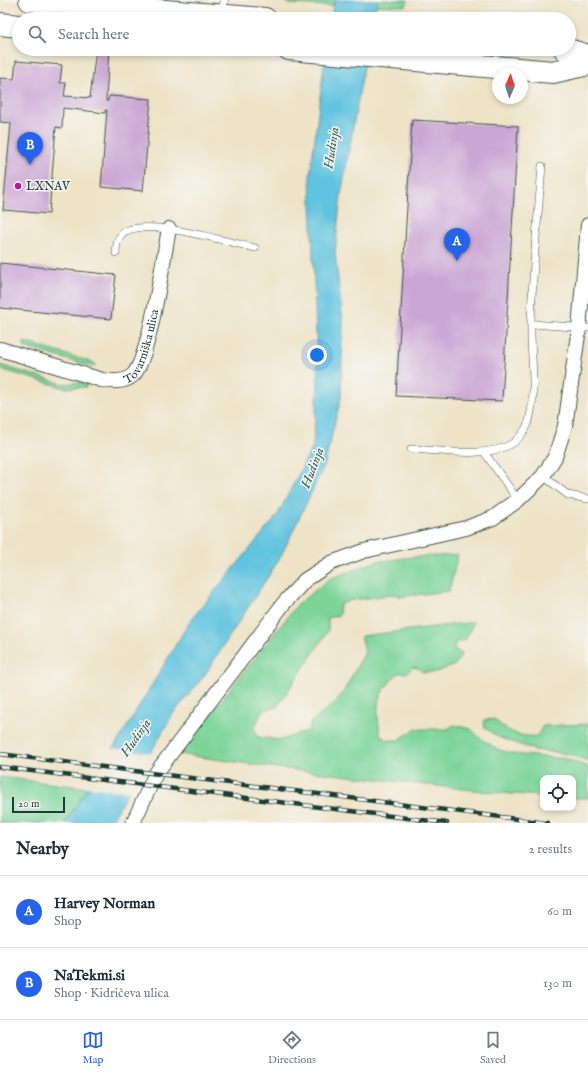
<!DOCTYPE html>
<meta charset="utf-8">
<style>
body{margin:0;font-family:"IM FELL English",serif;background:#f6f6f7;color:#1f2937}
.controls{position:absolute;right:12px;bottom:12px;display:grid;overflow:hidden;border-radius:8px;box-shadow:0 2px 6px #0003}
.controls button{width:36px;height:36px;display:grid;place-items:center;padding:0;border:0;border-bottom:1px solid #e0e1e3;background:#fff;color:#1f2937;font:20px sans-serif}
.compass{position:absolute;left:492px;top:68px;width:36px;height:36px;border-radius:50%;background:#fff;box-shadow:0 2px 6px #0003;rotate:3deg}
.scale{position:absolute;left:12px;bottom:10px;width:53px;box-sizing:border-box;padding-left:4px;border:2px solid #1f3d34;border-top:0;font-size:11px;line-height:14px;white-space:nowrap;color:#1f3d34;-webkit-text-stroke:3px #f6f6f2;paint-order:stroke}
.you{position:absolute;left:317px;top:355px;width:14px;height:14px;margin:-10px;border:3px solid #fff;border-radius:50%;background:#1a73e8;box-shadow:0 0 0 6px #1a73e833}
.badge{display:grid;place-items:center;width:26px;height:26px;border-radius:50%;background:#2563eb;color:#fff;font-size:13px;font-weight:700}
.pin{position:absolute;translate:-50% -33px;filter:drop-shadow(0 1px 2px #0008)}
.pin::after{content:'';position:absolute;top:21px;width:14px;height:12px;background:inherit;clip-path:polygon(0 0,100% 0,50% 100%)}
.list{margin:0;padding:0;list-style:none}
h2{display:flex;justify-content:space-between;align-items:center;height:52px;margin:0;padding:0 16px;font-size:17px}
h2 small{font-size:13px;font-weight:400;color:#747a83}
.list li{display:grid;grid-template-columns:26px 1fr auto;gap:12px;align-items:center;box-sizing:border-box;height:72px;padding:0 16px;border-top:1px solid #e0e1e3}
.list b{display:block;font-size:15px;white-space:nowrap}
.list p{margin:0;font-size:13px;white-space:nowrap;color:#747a83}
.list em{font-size:13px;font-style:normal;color:#747a83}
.icon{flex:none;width:22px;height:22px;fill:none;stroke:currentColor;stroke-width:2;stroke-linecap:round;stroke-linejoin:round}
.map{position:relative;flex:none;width:588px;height:823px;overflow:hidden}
.search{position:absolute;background:#fff;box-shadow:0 2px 6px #0003;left:12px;right:12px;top:12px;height:44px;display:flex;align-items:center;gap:10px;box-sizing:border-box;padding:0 14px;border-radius:22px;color:#747a83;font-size:15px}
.sheet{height:196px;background:#fff}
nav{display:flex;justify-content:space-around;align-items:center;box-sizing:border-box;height:56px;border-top:1px solid #e0e1e3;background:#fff;font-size:11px;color:#747a83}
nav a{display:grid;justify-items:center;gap:2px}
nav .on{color:#2563eb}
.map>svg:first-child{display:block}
.green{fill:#7cd499;stroke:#4e8866}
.water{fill:#61c3df;stroke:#40808a}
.pier{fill:#eee3c7}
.building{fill:#caa6d4}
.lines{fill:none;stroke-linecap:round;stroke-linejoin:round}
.service-casing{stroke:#3e564a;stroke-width:8}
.minor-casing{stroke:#3e564a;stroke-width:16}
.primary-casing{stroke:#3e564a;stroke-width:24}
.service{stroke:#fff;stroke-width:7}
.minor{stroke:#fff;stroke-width:14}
.primary{stroke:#fff;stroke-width:22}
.rail-casing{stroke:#1f3d34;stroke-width:4.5}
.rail{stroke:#f6f6f2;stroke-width:3;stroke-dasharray:9;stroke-linecap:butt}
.poi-dot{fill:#b5179e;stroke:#f6f6f2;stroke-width:1.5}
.labels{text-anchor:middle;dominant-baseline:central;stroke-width:3;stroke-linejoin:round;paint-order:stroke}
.poi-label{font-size:12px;fill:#1f3d34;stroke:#f6f6f2;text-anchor:start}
.street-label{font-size:12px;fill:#1f3d34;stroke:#f6f6f2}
.water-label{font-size:13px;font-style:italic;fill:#305e5f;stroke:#f6f6f2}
</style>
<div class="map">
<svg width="588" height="823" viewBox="0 0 588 823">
<rect width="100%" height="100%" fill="#f6f6f2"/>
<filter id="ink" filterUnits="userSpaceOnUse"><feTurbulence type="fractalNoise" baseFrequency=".025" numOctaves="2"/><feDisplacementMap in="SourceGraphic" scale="8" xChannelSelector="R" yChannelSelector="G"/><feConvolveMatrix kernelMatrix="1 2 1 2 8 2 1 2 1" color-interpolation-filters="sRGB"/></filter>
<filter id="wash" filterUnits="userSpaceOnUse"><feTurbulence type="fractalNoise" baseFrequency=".012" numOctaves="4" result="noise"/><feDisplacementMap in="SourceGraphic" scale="16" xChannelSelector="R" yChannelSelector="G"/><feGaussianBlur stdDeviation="0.9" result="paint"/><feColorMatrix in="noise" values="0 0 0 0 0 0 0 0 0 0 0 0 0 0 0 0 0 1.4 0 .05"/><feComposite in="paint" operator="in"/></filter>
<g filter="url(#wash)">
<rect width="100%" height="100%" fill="#eee3c7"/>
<path class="green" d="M 284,0 L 335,0 L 332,6 L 289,4 Z
M 378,0 L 408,0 L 406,6 L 376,5 Z
M 24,342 L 92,362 L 95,364 L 94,367 L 24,347 Z
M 0,365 L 64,384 L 82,382 L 87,384 L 86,387 L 65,388 L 0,369 Z
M 458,555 L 449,591 L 399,597 L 399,594 L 352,600 L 340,604 L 339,615 L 328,618 L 328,631 L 277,707 L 263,710 L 254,728 L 258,737 L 281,740 L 310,730 L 310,723 L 337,701 L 345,689 L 365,652 L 361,636 L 474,622 L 465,640 L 455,643 L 454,649 L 462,654 L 455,665 L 436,672 L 423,672 L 418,668 L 413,667 L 407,673 L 398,673 C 375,698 376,701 380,735 L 387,740 L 398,740 L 416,729 L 447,729 L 454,725 L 471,729 L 480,738 L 497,749 L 513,754 L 567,759 L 588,767 L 588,798 L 573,798 L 573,778 L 543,778 L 543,796 L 499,793 L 278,768 L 179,754 L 297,605 L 329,579 L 375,562 L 412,557 Z
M 494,719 C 506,731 520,738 537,736 L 543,726 L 588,724 L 588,761 L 569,754 L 535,750 L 498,737 L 485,728 L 484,720 Z
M 0,777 L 88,788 L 68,819 L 63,823 L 0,823 Z"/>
<path class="water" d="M 335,0 L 378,0 L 373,19 L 330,19 Z
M 326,49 L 367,49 L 341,195 L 335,253 L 343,322 L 341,398 L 324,466 L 280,558 L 204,676 L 173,714 L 110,823 L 65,823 L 128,725 L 190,621 L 277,516 L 313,446 L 318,386 L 310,176 Z"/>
<path class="pier" d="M 111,748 L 152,753 L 132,792 L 87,787 Z"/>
<g id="blocks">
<path class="building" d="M 96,49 L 109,49 L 106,101 L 108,101 L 109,96 L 151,99 L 143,191 L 101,187 L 107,110 L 105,110 L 105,113 L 63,108 L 62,128 L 56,127 L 49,214 L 3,210 L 11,123 L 0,122 L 0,78 L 14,79 L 16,61 L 62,65 L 60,83 L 66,83 L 64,96 L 90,98 Z
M 412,120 L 518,126 L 502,401 L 396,396 Z
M 0,263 L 116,275 L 111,319 L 0,308 Z"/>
</g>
</g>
<g filter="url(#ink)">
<use href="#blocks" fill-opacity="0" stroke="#3e564a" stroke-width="1"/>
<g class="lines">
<defs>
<path id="service" d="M 220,13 L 225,0
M 116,253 C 116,247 117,240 121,235 C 137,214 231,243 255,248
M 531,324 L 588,328
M 411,449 C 440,450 488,459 513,443 C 519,438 525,431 528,424 C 538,393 530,356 531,324 C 532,271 538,218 542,166
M 484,452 L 518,500
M 543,476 L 568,495 L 588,499"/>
<g id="minor">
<path id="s1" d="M 0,349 L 102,380 C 113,382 126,383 134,374 C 150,355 163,259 169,229"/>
<path d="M 133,823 L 156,773 L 284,603 L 305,580 L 331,563 L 364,551 L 466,528 L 493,518 L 518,500 L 543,476 L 555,457 L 565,426 L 579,328 L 588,225"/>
</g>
<path id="primary" d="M 30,0 L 265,19
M 0,24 L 19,26
M 289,49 L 553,72 L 588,64
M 565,49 L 588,56"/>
</defs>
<use href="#service" class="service-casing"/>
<use href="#minor" class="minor-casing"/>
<use href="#primary" class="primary-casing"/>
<use href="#service" class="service"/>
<use href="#minor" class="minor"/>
<use href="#primary" class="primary"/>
<defs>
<path id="rail" d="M 0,754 L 548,823
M 0,767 L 447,823"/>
</defs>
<use href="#rail" class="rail-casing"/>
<use href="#rail" class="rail"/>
</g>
</g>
<circle class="poi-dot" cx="18" cy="186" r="4"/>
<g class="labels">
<g class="poi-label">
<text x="26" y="186">LXNAV</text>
</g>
<g class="street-label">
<text stroke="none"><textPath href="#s1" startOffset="169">Tovarniška ulica</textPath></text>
</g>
<g class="water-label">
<text transform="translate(332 148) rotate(-81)">Hudinja</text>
<text transform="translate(313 468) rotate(-69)">Hudinja</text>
<text transform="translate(136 738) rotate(-55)">Hudinja</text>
</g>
</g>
</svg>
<div class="controls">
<button><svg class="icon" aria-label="locate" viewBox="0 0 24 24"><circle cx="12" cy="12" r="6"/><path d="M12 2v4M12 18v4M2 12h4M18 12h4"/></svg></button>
</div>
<svg class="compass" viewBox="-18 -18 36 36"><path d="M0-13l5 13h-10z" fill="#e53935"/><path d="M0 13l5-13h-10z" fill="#747a83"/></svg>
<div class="scale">20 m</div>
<div class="you"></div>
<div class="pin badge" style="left:457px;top:261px">A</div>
<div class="pin badge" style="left:30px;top:165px">B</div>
<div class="search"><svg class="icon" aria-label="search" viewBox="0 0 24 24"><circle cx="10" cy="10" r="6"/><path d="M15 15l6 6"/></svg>Search here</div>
</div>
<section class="sheet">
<h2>Nearby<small>2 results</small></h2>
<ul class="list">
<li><span class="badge">A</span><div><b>Harvey Norman</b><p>Shop</p></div><em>60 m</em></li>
<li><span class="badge">B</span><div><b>NaTekmi.si</b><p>Shop · Kidričeva ulica</p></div><em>130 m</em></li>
</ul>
</section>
<nav>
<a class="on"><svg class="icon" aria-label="map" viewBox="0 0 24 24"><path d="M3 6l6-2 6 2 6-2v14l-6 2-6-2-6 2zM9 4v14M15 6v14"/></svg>Map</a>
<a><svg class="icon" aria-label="directions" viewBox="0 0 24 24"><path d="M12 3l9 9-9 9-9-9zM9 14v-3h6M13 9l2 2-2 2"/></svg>Directions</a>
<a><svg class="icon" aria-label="saved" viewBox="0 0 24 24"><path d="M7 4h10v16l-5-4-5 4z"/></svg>Saved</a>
</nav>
